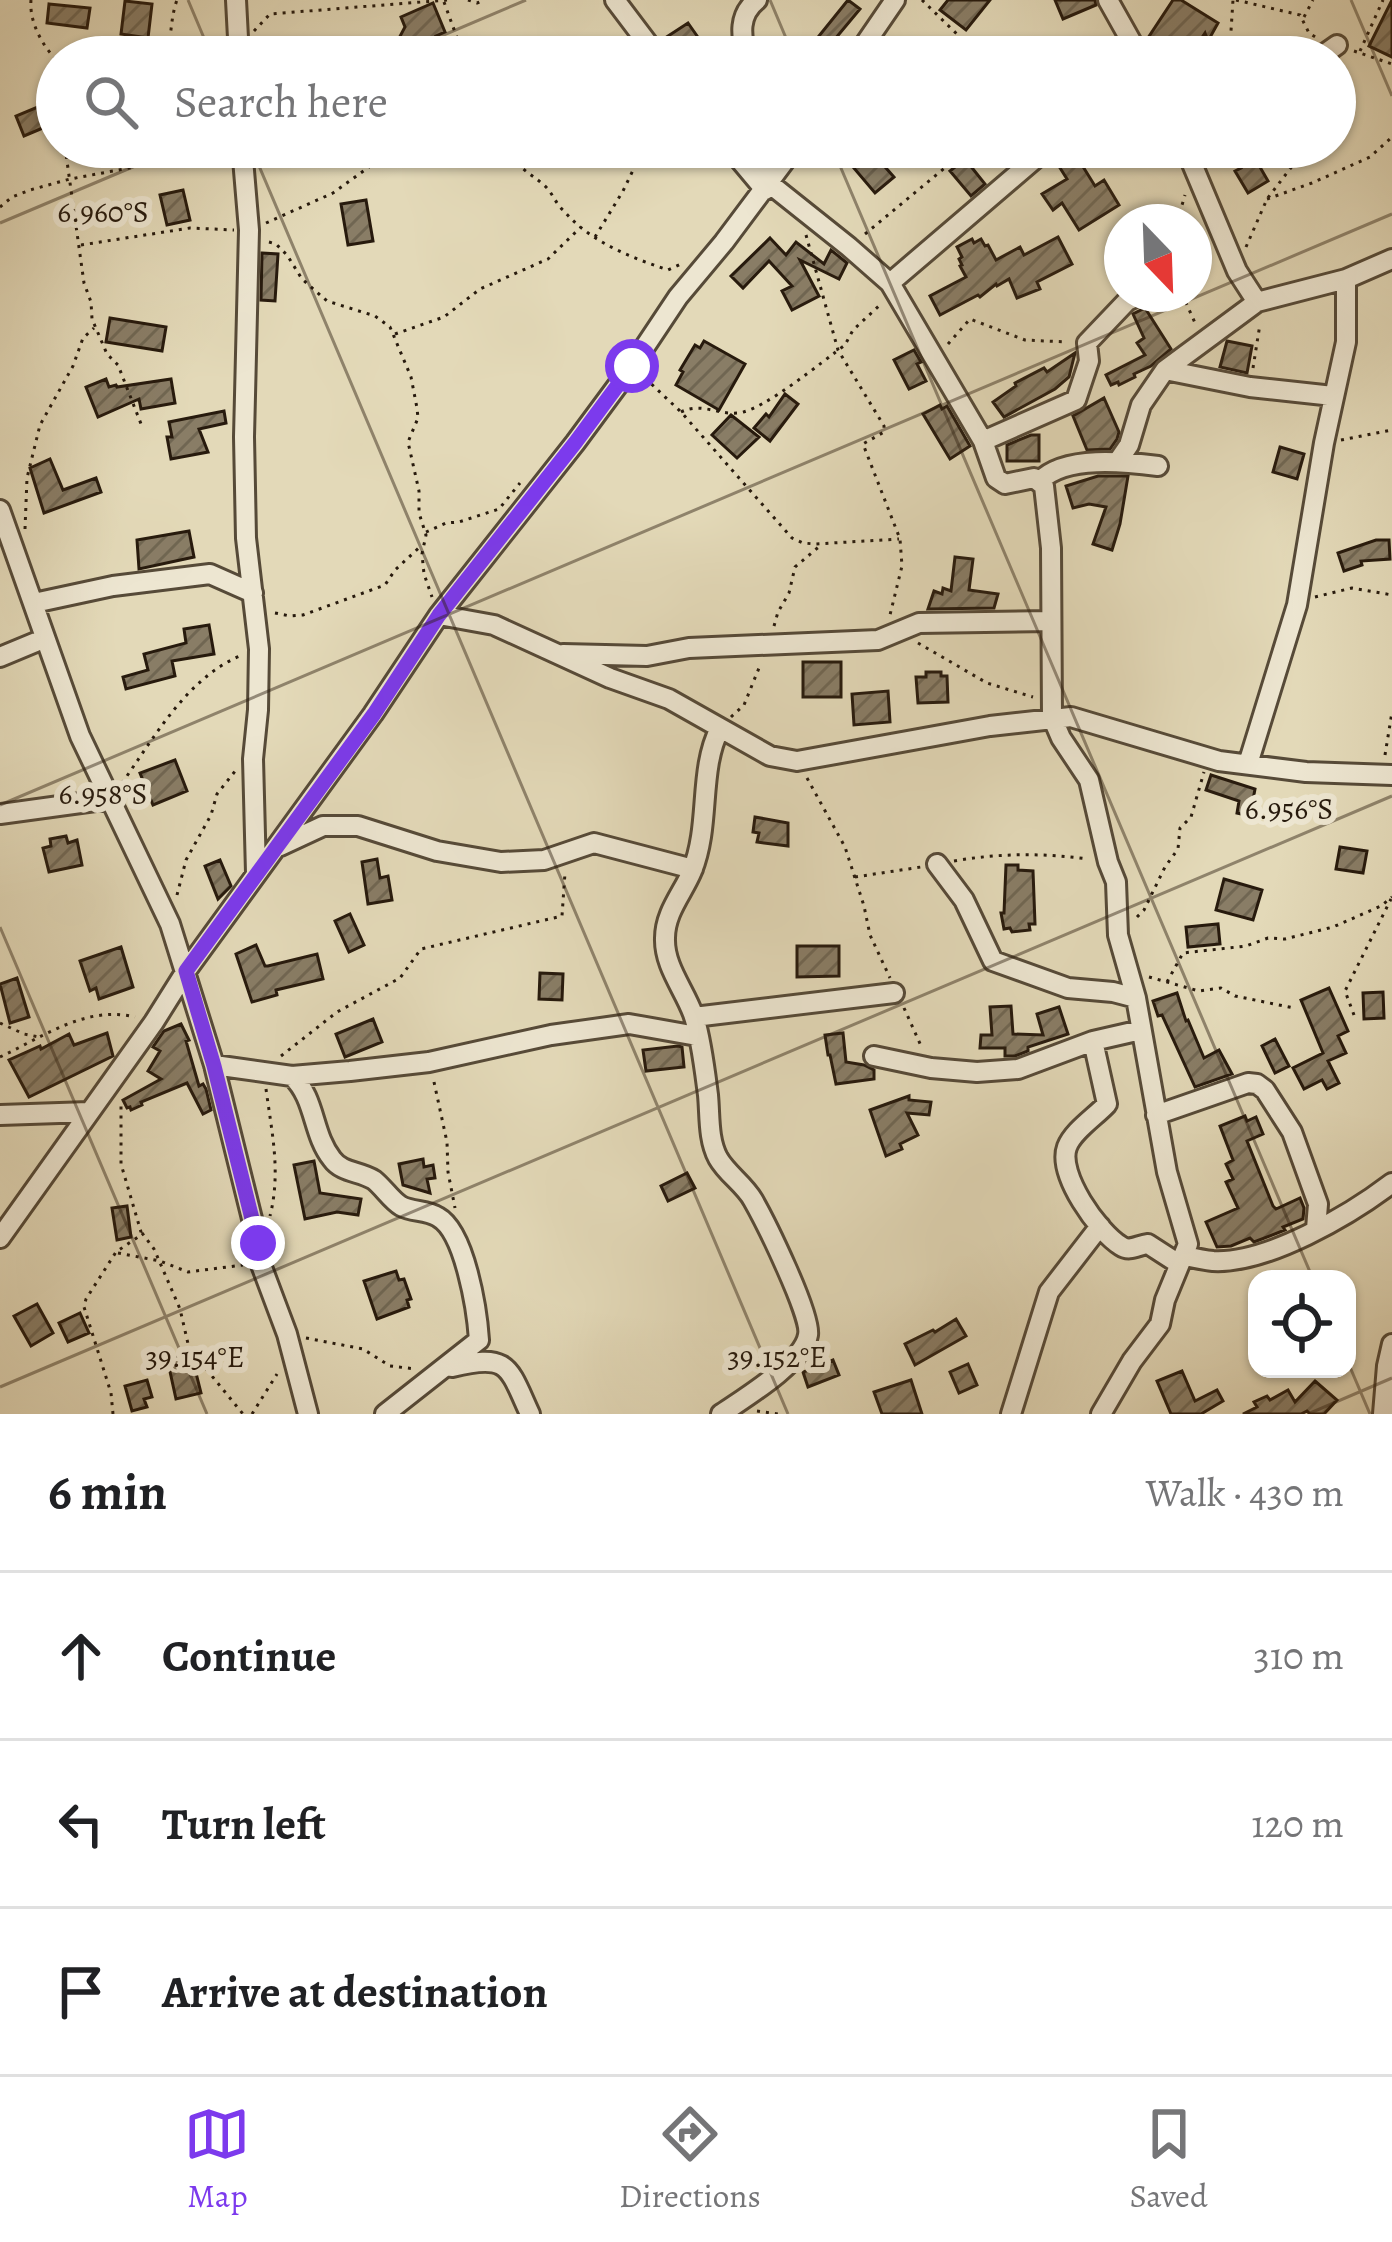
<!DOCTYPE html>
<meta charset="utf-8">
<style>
body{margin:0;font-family:Alegreya,serif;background:#f6f6f6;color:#202124}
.controls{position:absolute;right:36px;bottom:36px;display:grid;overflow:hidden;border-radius:24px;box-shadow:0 3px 9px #0004}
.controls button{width:108px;height:108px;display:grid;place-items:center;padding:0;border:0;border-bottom:3px solid #e0e0e0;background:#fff;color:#202124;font:60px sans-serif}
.compass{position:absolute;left:1104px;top:204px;width:108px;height:108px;border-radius:50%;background:#fff;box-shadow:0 3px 9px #0004;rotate:157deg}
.stop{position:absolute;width:36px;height:36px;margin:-27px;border:9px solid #7c3aed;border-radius:50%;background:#fff}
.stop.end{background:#7c3aed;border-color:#fff;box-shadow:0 3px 12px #0008}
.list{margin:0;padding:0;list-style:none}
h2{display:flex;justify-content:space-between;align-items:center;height:156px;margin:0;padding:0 48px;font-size:51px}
h2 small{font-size:39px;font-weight:400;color:#757577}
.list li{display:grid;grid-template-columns:78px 1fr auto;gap:36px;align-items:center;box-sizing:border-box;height:168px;padding:0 48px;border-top:3px solid #e0e0e0}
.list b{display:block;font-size:45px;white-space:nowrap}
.list em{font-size:39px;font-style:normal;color:#757577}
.icon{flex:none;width:66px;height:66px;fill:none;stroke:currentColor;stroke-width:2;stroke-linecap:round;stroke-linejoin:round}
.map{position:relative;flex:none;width:1392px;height:1414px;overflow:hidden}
.search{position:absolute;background:#fff;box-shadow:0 3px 9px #0004;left:36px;right:36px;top:36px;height:132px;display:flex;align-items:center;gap:30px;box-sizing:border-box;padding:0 42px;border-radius:66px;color:#757577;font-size:45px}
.sheet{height:660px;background:#fff}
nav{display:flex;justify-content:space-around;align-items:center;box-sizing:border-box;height:168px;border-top:3px solid #e0e0e0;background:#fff;font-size:33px;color:#757577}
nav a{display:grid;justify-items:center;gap:6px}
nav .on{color:#7c3aed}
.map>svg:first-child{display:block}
.building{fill:url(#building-hatch);stroke:#271a0d;stroke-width:3}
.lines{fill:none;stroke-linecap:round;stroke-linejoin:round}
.street-casing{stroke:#564a38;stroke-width:24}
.path{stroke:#271a0d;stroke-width:3;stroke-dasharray:3 6;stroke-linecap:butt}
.street{stroke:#ede6d1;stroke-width:18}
.route{stroke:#7c3aed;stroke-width:15}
.ticks{fill:none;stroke:#271a0d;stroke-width:3;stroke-opacity:0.45}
.ticks-label{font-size:30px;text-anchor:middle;fill:#271a0d;stroke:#ede6d1;stroke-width:12;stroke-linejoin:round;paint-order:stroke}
</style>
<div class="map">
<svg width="1392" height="1414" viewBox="0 0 1392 1414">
<defs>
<pattern id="building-hatch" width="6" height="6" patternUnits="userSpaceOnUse" patternTransform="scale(3)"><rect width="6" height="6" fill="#897d66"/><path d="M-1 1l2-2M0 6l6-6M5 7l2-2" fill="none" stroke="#706652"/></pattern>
</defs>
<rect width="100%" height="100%" fill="#e3d9b8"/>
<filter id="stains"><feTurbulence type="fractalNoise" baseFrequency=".00167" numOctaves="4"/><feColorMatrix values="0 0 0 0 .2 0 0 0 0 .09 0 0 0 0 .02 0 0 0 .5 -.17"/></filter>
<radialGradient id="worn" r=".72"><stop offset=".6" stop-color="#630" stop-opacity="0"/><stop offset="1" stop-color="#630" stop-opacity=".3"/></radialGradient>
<path class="building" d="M 848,0 L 860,9 L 820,57 L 802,57 Z
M 948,0 L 990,0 L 966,30 L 940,10 Z
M 1055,0 L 1095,0 L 1096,5 L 1063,19 Z
M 1173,0 L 1181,0 L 1218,23 L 1208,41 L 1205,33 L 1189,57 L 1153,57 L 1146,41 Z
M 1392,0 L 1392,57 L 1369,46 Z
M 125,1 L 152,4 L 148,38 L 121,34 Z
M 433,3 L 445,32 L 436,36 L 446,57 L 389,57 L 405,27 L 401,17 Z
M 49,4 L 90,8 L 87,28 L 47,23 Z
M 688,23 L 702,43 L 681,57 L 672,57 L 662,40 Z
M 52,101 L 57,122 L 24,136 L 16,116 Z
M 875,148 L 889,165 L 886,168 L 894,177 L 875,193 L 853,167 Z
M 1072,149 L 1095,186 L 1104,180 L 1119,205 L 1079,230 L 1062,203 L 1053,210 L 1042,194 L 1067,179 L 1055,160 Z
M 1253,155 L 1268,181 L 1248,193 L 1235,171 L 1241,168 L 1239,164 Z
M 965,159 L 985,184 L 971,196 L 950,171 Z
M 183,190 L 190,220 L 167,225 L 160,195 Z
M 366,200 L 373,241 L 348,245 L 341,204 Z
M 1058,237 L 1072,264 L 1037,282 L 1040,289 L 1017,298 L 1009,279 L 997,286 L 996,284 L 980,297 L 978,295 L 940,315 L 930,296 L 966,277 L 960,266 L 962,265 L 959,259 L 962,257 L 957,247 L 972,239 L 974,243 L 981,239 L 985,246 L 988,245 L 996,260 L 1020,247 L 1024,255 Z
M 770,238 L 786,255 L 796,242 L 824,264 L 831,250 L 847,263 L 839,279 L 800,260 L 819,296 L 792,310 L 782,291 L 792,286 L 769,261 L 743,288 L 731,276 Z
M 262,253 L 278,254 L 275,301 L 261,300 Z
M 1145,308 L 1171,349 L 1151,366 L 1134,374 L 1135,377 L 1119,385 L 1118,382 L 1111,385 L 1106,375 L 1145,355 L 1137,343 L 1144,338 L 1133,314 Z
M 110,318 L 166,327 L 162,351 L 106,342 Z
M 704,341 L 745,364 L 719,410 L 676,385 L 683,372 L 680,370 L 695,345 L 700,348 Z
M 1227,341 L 1252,346 L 1247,373 L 1220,367 Z
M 914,350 L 921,362 L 917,364 L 926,381 L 909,389 L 894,360 Z
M 1075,353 L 1069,377 L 1055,389 L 1004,417 L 993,402 L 1016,386 L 1015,383 L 1044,368 L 1047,372 Z
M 106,379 L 109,387 L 116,385 L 117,387 L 171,379 L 175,403 L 141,409 L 139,399 L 98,417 L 86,387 Z
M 785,394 L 798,404 L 770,441 L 754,428 L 766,414 L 769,417 Z
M 1104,398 L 1119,432 L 1117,439 L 1110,449 L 1087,450 L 1073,416 Z
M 940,405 L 942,409 L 947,406 L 970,446 L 950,459 L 923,414 Z
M 224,411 L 226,423 L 199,429 L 208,452 L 171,459 L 167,437 L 172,437 L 169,422 Z
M 731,415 L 759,437 L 737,458 L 712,435 Z
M 1031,435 L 1039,435 L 1039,461 L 1007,461 L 1007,445 Z
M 1280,447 L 1304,454 L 1297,479 L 1273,472 Z
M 50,459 L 63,490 L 96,478 L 101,492 L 44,513 L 30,468 Z
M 1098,476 L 1128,476 L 1120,524 L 1112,550 L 1093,544 L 1106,507 L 1089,504 L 1073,508 L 1066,486 Z
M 189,531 L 194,557 L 139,569 L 137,540 Z
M 1376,540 L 1389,540 L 1390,559 L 1361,561 L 1362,565 L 1344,571 L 1338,553 Z
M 955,557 L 973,559 L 969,590 L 998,594 L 994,608 L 928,609 L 934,591 L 942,594 L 943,588 L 951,591 Z
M 209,625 L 214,654 L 172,661 L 175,676 L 126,689 L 123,677 L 148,670 L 144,654 L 186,643 L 184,629 Z
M 803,662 L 841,662 L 841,697 L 803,697 Z
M 926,672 L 941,672 L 941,676 L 947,676 L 948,702 L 918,703 L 916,677 L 926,677 Z
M 888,691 L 890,722 L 854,725 L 852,694 Z
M 175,760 L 187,791 L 153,805 L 140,773 Z
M 1211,775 L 1255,789 L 1250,816 L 1237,813 L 1239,801 L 1206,790 Z
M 755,817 L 788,823 L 788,846 L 757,842 L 759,833 L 753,832 Z
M 66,836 L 68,843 L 77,840 L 82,865 L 49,872 L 43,848 L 51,846 L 50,839 Z
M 1340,847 L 1367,851 L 1363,873 L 1336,869 Z
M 377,859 L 380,878 L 388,876 L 392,900 L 368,904 L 362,862 Z
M 220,860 L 231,886 L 218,899 L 205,866 Z
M 1006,865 L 1018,865 L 1018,870 L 1033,871 L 1035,924 L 1029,924 L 1030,930 L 1012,932 L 1010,928 L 1004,929 L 1001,913 L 1004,913 Z
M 1224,879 L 1262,890 L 1253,920 L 1216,910 Z
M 350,914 L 364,945 L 349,952 L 335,921 Z
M 1218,924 L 1220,944 L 1188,947 L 1186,927 Z
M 256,945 L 265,966 L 268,966 L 317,954 L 323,979 L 276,990 L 277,995 L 252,1002 L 236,954 Z
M 797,946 L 839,946 L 839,976 L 797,977 Z
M 121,947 L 133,987 L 99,999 L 96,988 L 90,991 L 80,961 Z
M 540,973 L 563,974 L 562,1000 L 539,999 Z
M 17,978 L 29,1017 L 10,1023 L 0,984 Z
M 1329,988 L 1348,1031 L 1338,1036 L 1346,1053 L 1328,1061 L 1339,1083 L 1327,1089 L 1322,1080 L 1304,1089 L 1293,1068 L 1323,1053 L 1301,1000 Z
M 1383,992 L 1384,1018 L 1364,1019 L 1363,993 Z
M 1177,993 L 1186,1021 L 1188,1020 L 1204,1058 L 1219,1050 L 1232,1074 L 1195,1087 L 1162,1015 L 1158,1016 L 1153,1001 Z
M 1011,1006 L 1013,1034 L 1043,1035 L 1037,1014 L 1059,1007 L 1068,1034 L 1028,1047 L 1028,1051 L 1015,1056 L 1005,1056 L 1005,1048 L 980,1048 L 981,1035 L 992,1035 L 990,1007 Z
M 373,1019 L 382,1042 L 345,1057 L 336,1034 Z
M 181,1024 L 189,1040 L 186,1041 L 199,1086 L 203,1084 L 206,1089 L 211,1110 L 203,1114 L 187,1083 L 141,1102 L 142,1105 L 131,1110 L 130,1107 L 127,1108 L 123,1100 L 161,1079 L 148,1071 L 160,1051 L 153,1047 L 164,1031 Z
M 107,1033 L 113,1056 L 29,1097 L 9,1060 L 40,1046 L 41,1049 L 69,1034 L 74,1045 Z
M 843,1033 L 846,1062 L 864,1065 L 874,1070 L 874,1079 L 836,1084 L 830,1055 L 828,1055 L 825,1035 Z
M 1275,1039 L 1289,1066 L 1275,1073 L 1262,1046 Z
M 678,1046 L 682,1047 L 684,1067 L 646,1071 L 643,1050 Z
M 909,1096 L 909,1100 L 931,1102 L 929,1115 L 907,1113 L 918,1135 L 900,1144 L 902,1149 L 886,1156 L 870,1110 Z
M 1245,1116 L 1247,1121 L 1256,1117 L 1263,1134 L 1247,1141 L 1273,1206 L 1276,1209 L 1300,1198 L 1304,1208 L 1303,1219 L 1283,1227 L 1285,1230 L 1254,1242 L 1250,1238 L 1231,1246 L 1217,1247 L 1206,1222 L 1238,1208 L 1226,1182 L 1233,1179 L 1226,1164 L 1233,1160 L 1220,1126 Z
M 423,1159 L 424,1167 L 433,1165 L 435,1178 L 427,1179 L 430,1193 L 403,1185 L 399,1164 Z
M 314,1161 L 320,1193 L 361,1199 L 358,1215 L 337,1212 L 305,1219 L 294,1165 Z
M 687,1173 L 695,1188 L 668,1201 L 661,1186 Z
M 127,1206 L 131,1237 L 117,1240 L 112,1208 Z
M 396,1271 L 399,1280 L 404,1279 L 411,1299 L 407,1300 L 409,1307 L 377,1319 L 364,1281 Z
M 37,1304 L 53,1333 L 31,1346 L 14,1316 Z
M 80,1313 L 89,1333 L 68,1342 L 59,1323 Z
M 956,1319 L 966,1336 L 915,1365 L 905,1344 L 933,1330 L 935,1332 Z
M 191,1353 L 201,1393 L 176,1399 L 167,1358 Z
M 833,1360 L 839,1375 L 808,1387 L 803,1372 Z
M 968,1364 L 977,1385 L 959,1393 L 950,1372 Z
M 1182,1371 L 1195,1401 L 1217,1390 L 1223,1401 L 1201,1414 L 1171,1414 L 1157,1381 Z
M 147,1380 L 152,1397 L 144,1399 L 147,1407 L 132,1411 L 125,1386 Z
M 911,1380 L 922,1414 L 882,1414 L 874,1392 Z
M 1315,1381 L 1337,1400 L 1324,1414 L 1310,1414 L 1307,1411 L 1301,1414 L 1243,1414 L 1257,1407 L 1254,1402 L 1267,1396 L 1270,1400 L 1288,1390 L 1295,1402 Z"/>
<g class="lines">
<defs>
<path id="street" d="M 236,0 L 239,57
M 615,0 L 658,57
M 1108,0 L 1140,57
M 746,57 C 741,35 738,15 757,0
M 856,57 L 895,0
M 1320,57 L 1337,45
M 242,147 L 249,230 L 244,437 L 246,538 L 259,649 L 258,710 L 253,759 L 256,873
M 729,147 L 765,190
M 763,147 L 770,184 L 849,247 L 890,283 L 983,441 L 996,478 L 1005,484 L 1034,478 L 1044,486 L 1051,548 L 1052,717 L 1061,738 L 1089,780 L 1108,862 L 1116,882 L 1118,935 L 1136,998 L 1167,1172 L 1188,1244 L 1165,1300 L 1160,1324 L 1132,1361 L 1101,1414
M 1185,147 L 1237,271 L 1257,302 L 1346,279 L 1392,259
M 890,283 L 1049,147
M 1165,370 L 1250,387 L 1333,396
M 983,441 L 1076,400 L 1089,361 L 1087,343 L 1127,301 L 1142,294
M 1118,461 L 1129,445 L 1141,405 L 1165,370 L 1257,302
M 1040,481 C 1065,455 1126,462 1158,466
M 0,510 L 80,736 L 170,924 L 214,1065 L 258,1243 L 260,1262 L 287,1334 L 308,1414
M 34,603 L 113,586 L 210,574 L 253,593
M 439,615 L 494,625 L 610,678 L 669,699 L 770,756 L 797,761 L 990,726 L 1071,717 L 1219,761 L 1306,772 L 1392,775
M 563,654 L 647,656 L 689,648 L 878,640 L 919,623 L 1050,621
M 0,657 L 36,642
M 720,728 C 698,771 711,824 692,871 C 683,893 665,912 665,938 C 664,966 684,989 693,1014 C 701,1036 705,1072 708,1095 C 710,1116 708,1139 718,1158 C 727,1174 744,1184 753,1200 C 765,1221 812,1316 808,1335 C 804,1362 743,1399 721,1414
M 1248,764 L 1297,605 L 1324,443 L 1346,342 L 1346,279
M 0,814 L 110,799
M 280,846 L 323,826 L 358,826 L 437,851 L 501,862 L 544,860 L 594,843 L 693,869
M 937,864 L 964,900 L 993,961 L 1068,988 L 1113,992 L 1136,998
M 694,1017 L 894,993
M 1093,1041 L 1107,1104 C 1095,1117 1073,1131 1067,1147 C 1057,1174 1098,1232 1121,1246 C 1130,1252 1138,1245 1148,1244 L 1179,1264
M 874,1056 L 931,1068 L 977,1072 L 1018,1069 L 1093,1041 L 1141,1030
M 214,1065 L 292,1076 L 350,1071 L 429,1062 L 551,1035 L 629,1024 L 697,1036
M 292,1076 C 316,1099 312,1134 332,1159 C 342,1173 360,1171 374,1180 C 384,1188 391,1200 401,1206 C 412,1212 427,1210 438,1217 C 465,1232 477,1310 479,1340 L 385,1414
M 0,1115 L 89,1112
M 1156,1115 L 1248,1083 L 1257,1084 L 1265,1090 L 1292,1132 L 1318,1204 L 1316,1229
M 0,1238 L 154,1022 L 186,971 L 373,714 L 439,615 L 575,443 L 632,366 L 678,297 L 724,242 L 795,147
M 1185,1256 C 1194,1258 1203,1260 1213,1261 C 1267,1264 1350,1215 1392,1183
M 452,1367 C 509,1353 508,1366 530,1414
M 1011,1414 L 1049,1292 L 1100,1226
M 1383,1414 L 1387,1366 L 1392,1344"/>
</defs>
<use href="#street" class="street-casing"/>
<path class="path" d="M 31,0 C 29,21 42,46 57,60
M 468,0 L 477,3 L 484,0
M 922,0 L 964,41 L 969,47 L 969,57
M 1236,0 L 1300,15 L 1309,33 L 1317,38
M 444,2 L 464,57
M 1304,17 L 1313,0
M 254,31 L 270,14 L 447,0
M 1354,51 L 1392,64
M 1360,51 L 1383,0
M 166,57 C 172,38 170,19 177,0
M 1081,57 L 1106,37
M 1225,57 L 1231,31 L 1233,0
M 65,147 L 84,283 L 91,302 L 92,319 L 107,354 L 118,365 L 143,429
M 509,147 C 515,169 532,173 546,187 C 553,194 556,204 563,210 C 590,242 630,257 668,270 L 683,263
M 1267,199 L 1312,183 L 1370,157 L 1392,137
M 0,207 L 12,197 L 30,190 L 70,179 L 145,165 L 165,147
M 1177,222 L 1185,195
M 266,223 L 333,193 L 373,164 L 408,147
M 865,234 L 970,147
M 806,235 L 838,350 L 884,426 L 884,432 L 863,444 L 900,539 L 902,566 L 889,619
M 595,237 L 623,191 L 637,162 L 648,147
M 269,242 L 276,244 L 287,255 L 302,279 L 327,301 L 375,316 L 390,327 L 411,377 L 417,408 L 418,418 L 408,442 L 419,491 L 419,513 L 426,535 L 422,554 L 424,574 L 432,597
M 81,245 L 190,228 L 234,230
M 1246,247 L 1267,199 L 1293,165
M 1182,294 L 1196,325
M 395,334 L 444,317 L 480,289 L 548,259 L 581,227
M 948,344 L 970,319 L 1025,340 L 1067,342
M 1253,368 L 1260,324
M 645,378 L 681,412 L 792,538 L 803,543 L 815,544 L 899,539
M 681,412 C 702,402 717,415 738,413 C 763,411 823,361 845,345 L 853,330 L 881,304
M 1341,440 L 1392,430
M 25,529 L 27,478 L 40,425 L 73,366 L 83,338 L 94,328
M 426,532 L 446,523 L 459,522 L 499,509 L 520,483
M 1315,597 L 1352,588 L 1392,595
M 275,613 L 290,616 L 303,615 L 385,585 L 395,570 L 422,545
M 774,626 L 778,612 L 789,593 L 795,567 L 821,545
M 918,643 L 987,683 L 1033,697
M 731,717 L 744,705 L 761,663
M 1385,755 L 1392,712
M 807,778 L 845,847 L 864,906 L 870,935 L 890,978
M 122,783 C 154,738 187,678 240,656
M 954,861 C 1000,853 1043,853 1088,859
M 855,877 L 921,867
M 177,895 L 186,860 L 211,815 L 217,794 L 236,770
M 1137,917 L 1144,910 L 1165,867 L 1178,849 L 1180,828 L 1191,817 L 1204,772
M 1149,977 L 1199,991 L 1221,988 L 1235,996 L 1294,1008
M 1167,982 L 1183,953 L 1246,946 L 1268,938 L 1285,939 L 1333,927 L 1381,906 L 1392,897
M 904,1008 L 922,1048
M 1354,1015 L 1345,991 L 1391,899
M 0,1023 L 24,1034 L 39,1037
M 281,1056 L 337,1012 L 400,978 L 421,949 L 562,916 L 565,873
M 0,1057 C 43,1037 86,1005 135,1017
M 434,1082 L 447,1142 L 448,1172 L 455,1208
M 266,1089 C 272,1134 281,1172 270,1216
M 142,1233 L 154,1249 L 180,1309 L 189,1348 L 243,1414
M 118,1253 L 160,1261 L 188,1272 L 243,1265
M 306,1338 L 363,1349 L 390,1366 L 416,1369
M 757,1411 L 778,1414
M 113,1414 L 111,1393 L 84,1307 L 86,1299 L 116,1252 L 138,1237 L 141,1232 L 121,1164 L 121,1103
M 252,1414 L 277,1374"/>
<use href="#street" class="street"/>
</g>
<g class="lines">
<path class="route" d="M 258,1243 L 214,1066 L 186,971 L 374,714 L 439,615 L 575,443 L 632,366"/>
</g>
<path class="ticks" d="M 188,0 L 212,57M 770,0 L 794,57M 1351,0 L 1392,96M 392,57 L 526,0M 251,147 L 788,1414M 832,147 L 1313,1279M 0,223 L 180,147M 0,805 L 1392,214M 0,927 L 207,1414M 1347,1360 L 1370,1414M 0,1387 L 1392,796M 1308,1414 L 1392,1378"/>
<g class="ticks-label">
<text x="103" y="222">6.960°S</text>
<text x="103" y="804">6.958°S</text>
<text x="1289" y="819">6.956°S</text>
<text x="195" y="1367">39.154°E</text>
<text x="777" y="1367">39.152°E</text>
</g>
<rect width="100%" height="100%" filter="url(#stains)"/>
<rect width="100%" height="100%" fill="url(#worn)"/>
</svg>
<div class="controls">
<button><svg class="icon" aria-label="locate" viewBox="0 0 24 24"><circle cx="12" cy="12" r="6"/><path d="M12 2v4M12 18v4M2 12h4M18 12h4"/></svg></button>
</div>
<svg class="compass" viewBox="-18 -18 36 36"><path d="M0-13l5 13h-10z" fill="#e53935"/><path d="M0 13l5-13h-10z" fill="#757577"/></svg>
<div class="stop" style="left:632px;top:366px"></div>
<div class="stop end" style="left:258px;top:1243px"></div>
<div class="search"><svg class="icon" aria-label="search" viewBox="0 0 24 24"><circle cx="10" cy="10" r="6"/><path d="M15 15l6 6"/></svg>Search here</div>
</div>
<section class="sheet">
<h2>6 min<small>Walk · 430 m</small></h2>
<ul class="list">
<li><svg class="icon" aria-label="ahead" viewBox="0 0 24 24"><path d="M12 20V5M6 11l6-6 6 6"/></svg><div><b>Continue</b></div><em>310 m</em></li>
<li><svg class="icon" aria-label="left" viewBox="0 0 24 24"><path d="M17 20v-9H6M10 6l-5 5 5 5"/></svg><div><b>Turn left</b></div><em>120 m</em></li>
<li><svg class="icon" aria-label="arrive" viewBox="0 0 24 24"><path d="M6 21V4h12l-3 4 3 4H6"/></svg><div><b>Arrive at destination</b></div></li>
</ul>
</section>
<nav>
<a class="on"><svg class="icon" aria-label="map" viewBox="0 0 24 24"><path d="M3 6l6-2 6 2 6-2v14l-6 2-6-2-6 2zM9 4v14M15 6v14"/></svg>Map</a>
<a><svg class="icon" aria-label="directions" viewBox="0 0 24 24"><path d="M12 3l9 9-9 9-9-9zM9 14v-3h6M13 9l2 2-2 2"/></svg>Directions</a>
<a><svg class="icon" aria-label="saved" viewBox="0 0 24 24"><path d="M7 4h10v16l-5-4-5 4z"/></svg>Saved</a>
</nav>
